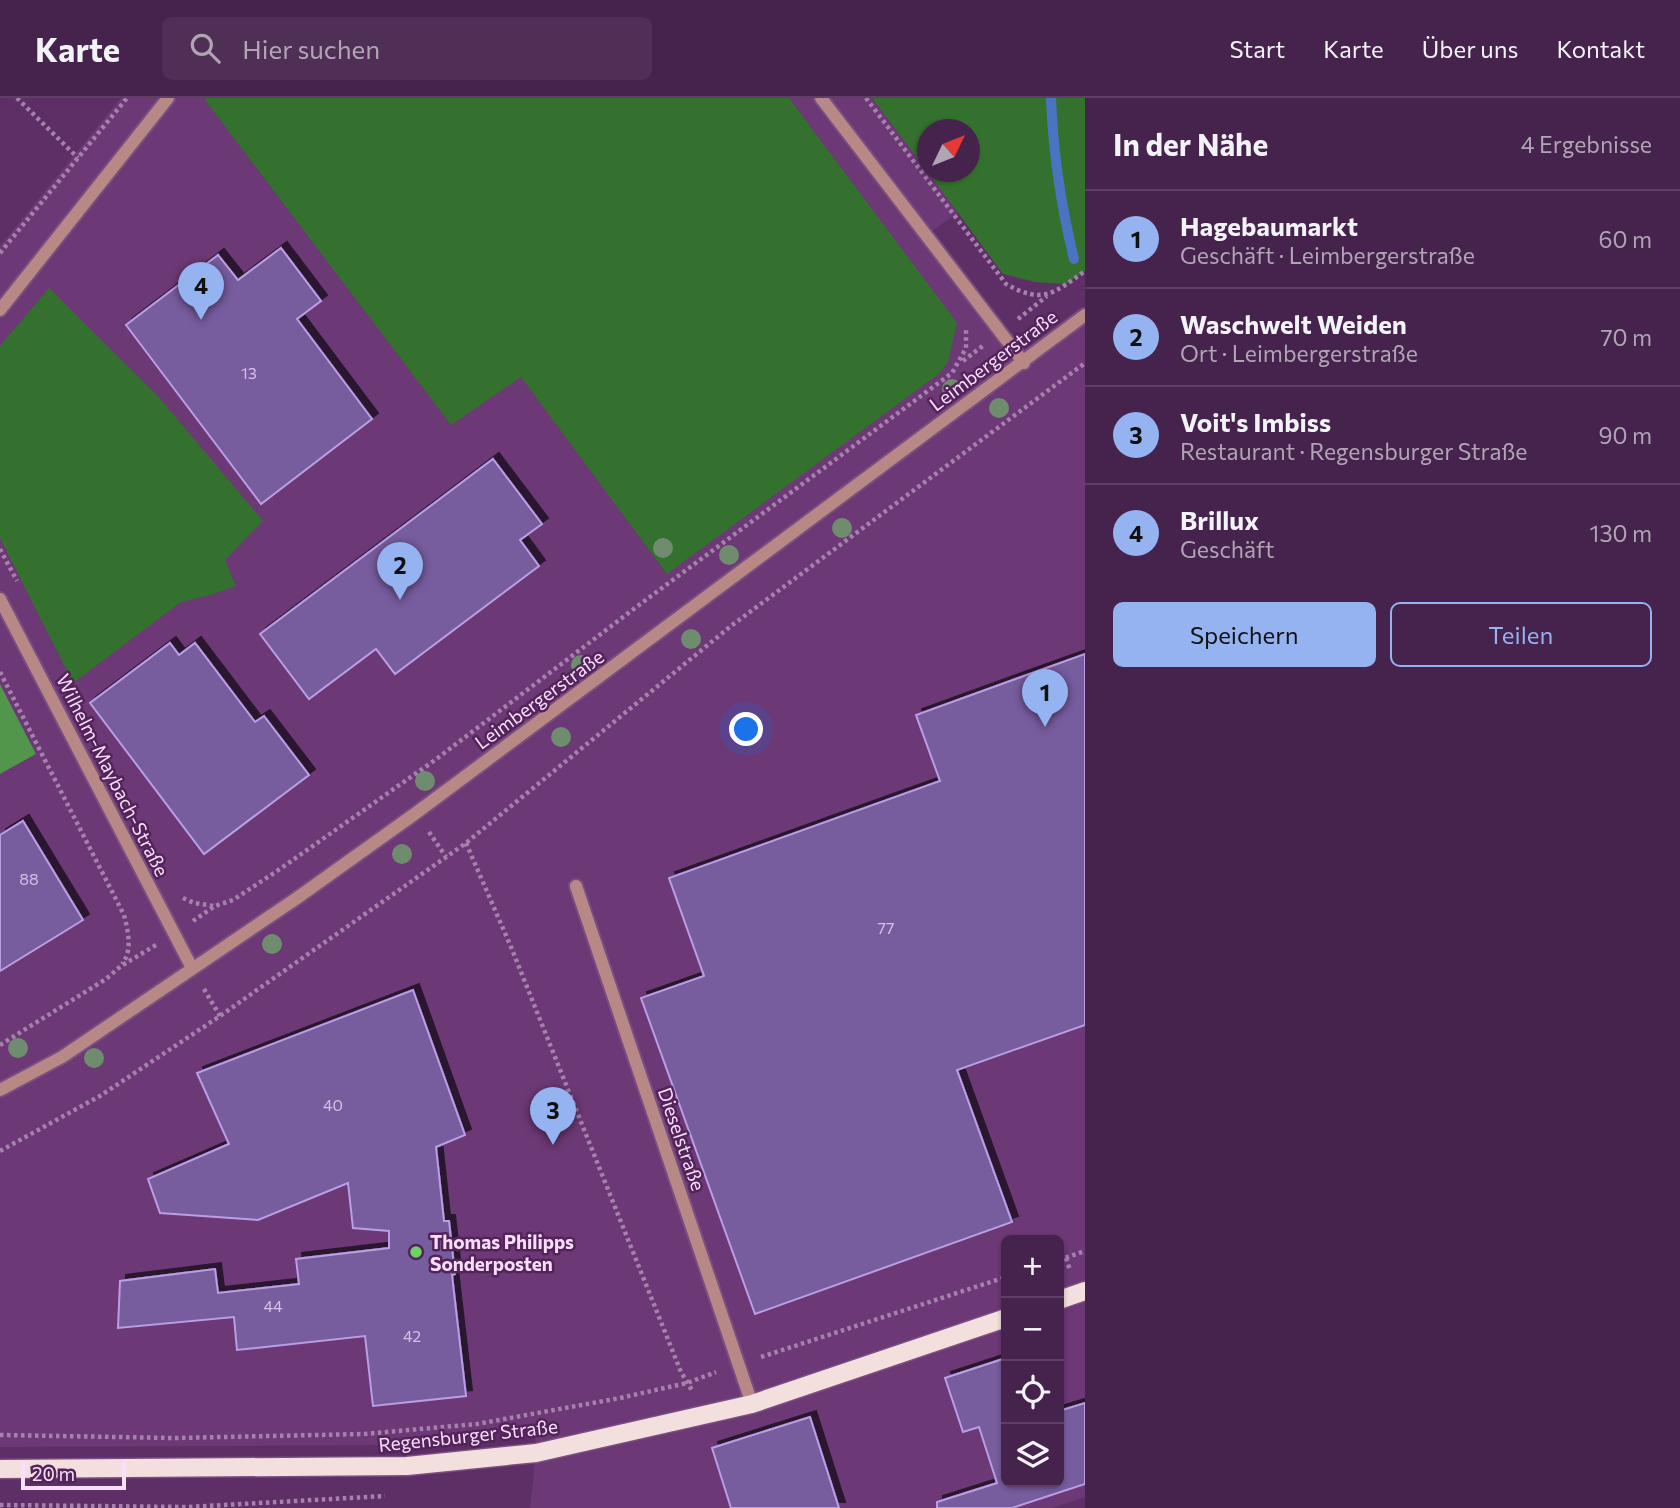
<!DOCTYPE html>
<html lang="de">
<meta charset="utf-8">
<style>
body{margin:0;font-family:Commissioner,sans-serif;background:#502f56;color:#f1f3f6}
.controls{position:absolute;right:21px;bottom:21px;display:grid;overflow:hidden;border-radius:10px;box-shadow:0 2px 5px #0004}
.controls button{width:63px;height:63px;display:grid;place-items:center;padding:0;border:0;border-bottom:2px solid #5e4064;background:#46234c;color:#f1f3f6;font:35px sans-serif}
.compass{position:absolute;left:917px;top:21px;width:63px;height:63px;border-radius:50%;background:#46234c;box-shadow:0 2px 5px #0004;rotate:47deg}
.scale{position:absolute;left:21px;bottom:18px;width:105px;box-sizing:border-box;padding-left:7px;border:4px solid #fadefe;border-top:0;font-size:19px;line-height:24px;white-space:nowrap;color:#fadefe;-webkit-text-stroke:5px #53245a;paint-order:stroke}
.you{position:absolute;left:747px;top:632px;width:24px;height:24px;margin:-18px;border:5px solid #fff;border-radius:50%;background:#1a73e8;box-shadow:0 0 0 10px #1a73e833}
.badge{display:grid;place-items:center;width:46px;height:46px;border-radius:50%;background:#95b2f1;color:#111;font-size:23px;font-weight:700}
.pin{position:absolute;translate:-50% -58px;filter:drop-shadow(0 2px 4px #0008)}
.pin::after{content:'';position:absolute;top:37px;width:24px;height:21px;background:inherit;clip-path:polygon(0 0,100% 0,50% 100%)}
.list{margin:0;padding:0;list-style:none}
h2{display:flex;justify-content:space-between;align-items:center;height:91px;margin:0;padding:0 28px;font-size:30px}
h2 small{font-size:23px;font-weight:400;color:#b0a4b5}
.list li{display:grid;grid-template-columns:46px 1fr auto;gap:21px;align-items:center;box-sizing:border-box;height:98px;padding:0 28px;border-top:2px solid #5e4064}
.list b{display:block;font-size:26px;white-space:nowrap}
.list p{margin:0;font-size:23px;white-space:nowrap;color:#b0a4b5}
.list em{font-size:23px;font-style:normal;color:#b0a4b5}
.actions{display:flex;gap:14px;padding:21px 28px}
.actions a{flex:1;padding:16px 0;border:2px solid #95b2f1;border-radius:10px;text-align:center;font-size:24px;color:#95b2f1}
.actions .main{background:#95b2f1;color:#111}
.icon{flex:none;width:38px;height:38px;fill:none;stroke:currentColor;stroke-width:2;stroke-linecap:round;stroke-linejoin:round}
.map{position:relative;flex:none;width:1085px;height:1410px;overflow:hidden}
header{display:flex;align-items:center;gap:42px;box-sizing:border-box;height:98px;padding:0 35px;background:#46234c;border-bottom:2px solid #5e4064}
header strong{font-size:33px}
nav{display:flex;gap:38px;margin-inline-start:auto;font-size:24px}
.search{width:490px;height:63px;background:#502f56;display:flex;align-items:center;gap:18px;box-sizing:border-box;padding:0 24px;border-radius:10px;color:#b0a4b5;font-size:26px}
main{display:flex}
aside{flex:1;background:#46234c}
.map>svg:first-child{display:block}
.built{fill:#6c3875;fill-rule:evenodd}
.green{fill:#34712e}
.forest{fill:#51964a}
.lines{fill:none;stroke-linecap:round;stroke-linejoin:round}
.stream{stroke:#4a74c2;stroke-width:10}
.building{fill:#775c9e;stroke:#ba9ee5;stroke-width:2;filter:url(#shadow)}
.minor-casing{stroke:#7a4e81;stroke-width:16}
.major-casing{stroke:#7a4e81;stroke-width:21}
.path{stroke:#a781ad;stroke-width:4.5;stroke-dasharray:3.5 3.5;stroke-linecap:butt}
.minor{stroke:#b78885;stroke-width:12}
.major{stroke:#f3dfde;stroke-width:18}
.tree{fill:#708c6e}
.poi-dot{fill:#6cd362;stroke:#53245a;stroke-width:2.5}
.labels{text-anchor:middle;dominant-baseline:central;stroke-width:5;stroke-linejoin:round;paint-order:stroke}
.number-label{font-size:16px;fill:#d9bee6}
.street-label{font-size:19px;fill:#fadefe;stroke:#53245a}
.poi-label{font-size:19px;font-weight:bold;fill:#fadefe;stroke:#53245a;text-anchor:start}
</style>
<header>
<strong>Karte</strong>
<div class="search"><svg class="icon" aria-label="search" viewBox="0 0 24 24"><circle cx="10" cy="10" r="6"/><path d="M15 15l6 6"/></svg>Hier suchen</div>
<nav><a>Start</a><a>Karte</a><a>Über uns</a><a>Kontakt</a></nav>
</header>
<main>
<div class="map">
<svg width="1085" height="1410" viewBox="0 0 1085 1410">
<defs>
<filter id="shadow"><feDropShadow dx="6" dy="-6" stdDeviation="0" flood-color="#0009"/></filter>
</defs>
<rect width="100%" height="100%" fill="#5e2f66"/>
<path class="built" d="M 121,0 L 872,0 L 959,114 L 926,137 L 1024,264 L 1085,217 L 1085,1399 L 1052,1410 L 530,1410 L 534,1374 L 536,1329 L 400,1347 L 0,1349 L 0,676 L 36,656 L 0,586 L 0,148 ZM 1006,1142 L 1059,1142 L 1059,1384 L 1006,1384 Z"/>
<path class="green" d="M 206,0 L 789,0 L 957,225 L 948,264 L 940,275 L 667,476 L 521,279 L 451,327 L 205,2 Z
M 872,0 L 1085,0 L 1085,173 L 1066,186 L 1035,184 L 1003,176 L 928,74 L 970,74 L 970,32 L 928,32 L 927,73 Z
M 49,190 L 158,298 L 263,423 L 225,462 L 236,488 L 207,498 L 181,504 L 73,585 L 0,440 L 0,248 Z"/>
<path class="forest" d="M 0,586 L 36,656 L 0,676 Z"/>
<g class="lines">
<path class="stream" d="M 1051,0 C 1053,54 1061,108 1074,161"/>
</g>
<path class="building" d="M 281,150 L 321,203 L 297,221 L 372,321 L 261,406 L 126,227 L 218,157 L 238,182 Z
M 493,361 L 542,426 L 520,442 L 539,468 L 395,576 L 376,551 L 309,601 L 260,536 Z
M 170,545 L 179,557 L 195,545 L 255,624 L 264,618 L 309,677 L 204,756 L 90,605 Z
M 1085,556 L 1085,927 L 957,972 L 1012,1124 L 755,1216 L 641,900 L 704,878 L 669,780 L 940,683 L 916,617 Z
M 23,723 L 83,822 L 0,873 L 0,737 Z
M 413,892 L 465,1037 L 436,1049 L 444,1123 L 449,1123 L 455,1176 L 452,1177 L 466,1298 L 373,1308 L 365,1238 L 237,1252 L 234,1219 L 118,1230 L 120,1183 L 215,1171 L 218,1195 L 299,1186 L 296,1161 L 389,1150 L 389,1133 L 353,1130 L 348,1085 L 258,1122 L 160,1115 L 148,1081 L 229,1046 L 197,975 Z
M 1006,1260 L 1006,1384 L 1059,1384 L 1059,1313 L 1085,1305 L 1085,1386 L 1012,1410 L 937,1410 L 937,1404 L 997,1385 L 979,1329 L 963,1334 L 945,1280 Z
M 810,1319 L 839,1410 L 731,1410 L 712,1350 Z"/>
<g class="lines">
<defs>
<path id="minor" d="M 821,0 L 1024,265
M 0,212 L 168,0
M 0,501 L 192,870
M 576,788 L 752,1306
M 0,992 L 62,959 L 297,800 L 416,715 L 1085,217"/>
<path id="major" d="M 1059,1202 L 1085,1193
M 0,1371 L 407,1368 L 536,1355 L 752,1306 L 1006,1220"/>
</defs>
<use href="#minor" class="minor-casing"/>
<use href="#major" class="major-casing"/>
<path class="path" d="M 17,0 L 78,60
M 866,0 L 1006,186 C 1043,207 1054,195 1085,173
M 0,155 L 127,0
M 1018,221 L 1047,198
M 963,263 L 984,247
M 0,451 L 17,483
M 0,574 L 124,817 C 128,833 133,852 122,866
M 429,734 L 446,759
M 466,745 L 511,849 L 681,1274 L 693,1294
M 183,800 L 194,805 L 214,808
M 193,823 L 215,808 L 233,802 L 280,771 L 435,662 L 635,510 L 952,275 L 966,250 L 966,232
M 204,891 L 220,918
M 0,947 L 106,881 L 121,868 L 156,847
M 0,1053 L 100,998 L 220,918 L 466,745 L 731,528 L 1085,265
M 1066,1160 L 1070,1172
M 1059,1162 L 1085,1153
M 761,1259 L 1006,1179
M 0,1337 L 175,1340 L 364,1336 L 477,1326 L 620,1300 L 687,1285 L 716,1274
M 0,1407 L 188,1409 L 385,1398"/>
<use href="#minor" class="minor"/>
<use href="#major" class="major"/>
</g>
<g class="tree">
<circle cx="952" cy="291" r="10"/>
<circle cx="999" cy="310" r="10"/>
<circle cx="842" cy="430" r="10"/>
<circle cx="663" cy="450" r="10"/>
<circle cx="729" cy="457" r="10"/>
<circle cx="691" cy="541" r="10"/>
<circle cx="581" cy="567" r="10"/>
<circle cx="561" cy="639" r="10"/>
<circle cx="425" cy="683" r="10"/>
<circle cx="402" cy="756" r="10"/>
<circle cx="272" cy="846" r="10"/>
<circle cx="18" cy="950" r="10"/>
<circle cx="94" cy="960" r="10"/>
</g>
<circle class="poi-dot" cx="416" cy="1154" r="7"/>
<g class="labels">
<g class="number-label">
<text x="249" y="274">13</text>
<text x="29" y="780">88</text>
<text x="886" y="829">77</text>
<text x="333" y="1006">40</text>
<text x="273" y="1207">44</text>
<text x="412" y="1237">42</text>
</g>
<g class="street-label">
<text transform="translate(993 262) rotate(-37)">Leimbergerstraße</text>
<text transform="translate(539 601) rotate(-36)">Leimbergerstraße</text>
<text transform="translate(113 677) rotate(63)">Wilhelm-Maybach-Straße</text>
<text transform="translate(682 1041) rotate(71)">Dieselstraße</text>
<text transform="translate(468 1337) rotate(-6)">Regensburger Straße</text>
</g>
<g class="poi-label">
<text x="430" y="1143">Thomas Philipps<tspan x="430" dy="22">Sonderposten</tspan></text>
</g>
</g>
</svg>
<div class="controls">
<button>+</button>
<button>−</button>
<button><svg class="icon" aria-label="locate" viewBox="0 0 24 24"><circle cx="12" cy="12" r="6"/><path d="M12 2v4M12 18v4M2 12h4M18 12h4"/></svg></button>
<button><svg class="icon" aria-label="layers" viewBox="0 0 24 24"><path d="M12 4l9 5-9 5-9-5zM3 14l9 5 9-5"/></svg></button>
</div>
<svg class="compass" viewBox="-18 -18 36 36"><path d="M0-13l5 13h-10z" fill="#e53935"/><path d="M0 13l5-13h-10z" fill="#b0a4b5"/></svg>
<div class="scale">20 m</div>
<div class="you"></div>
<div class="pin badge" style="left:1045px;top:629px">1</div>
<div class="pin badge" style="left:400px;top:502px">2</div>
<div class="pin badge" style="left:553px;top:1047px">3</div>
<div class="pin badge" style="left:201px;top:222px">4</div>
</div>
<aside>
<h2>In der Nähe<small>4 Ergebnisse</small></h2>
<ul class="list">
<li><span class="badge">1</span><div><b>Hagebaumarkt</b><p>Geschäft · Leimbergerstraße</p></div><em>60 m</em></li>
<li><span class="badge">2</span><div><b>Waschwelt Weiden</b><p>Ort · Leimbergerstraße</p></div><em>70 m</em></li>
<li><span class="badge">3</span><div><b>Voit's Imbiss</b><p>Restaurant · Regensburger Straße</p></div><em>90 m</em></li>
<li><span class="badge">4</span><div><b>Brillux</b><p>Geschäft</p></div><em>130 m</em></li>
</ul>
<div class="actions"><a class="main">Speichern</a><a>Teilen</a></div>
</aside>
</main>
